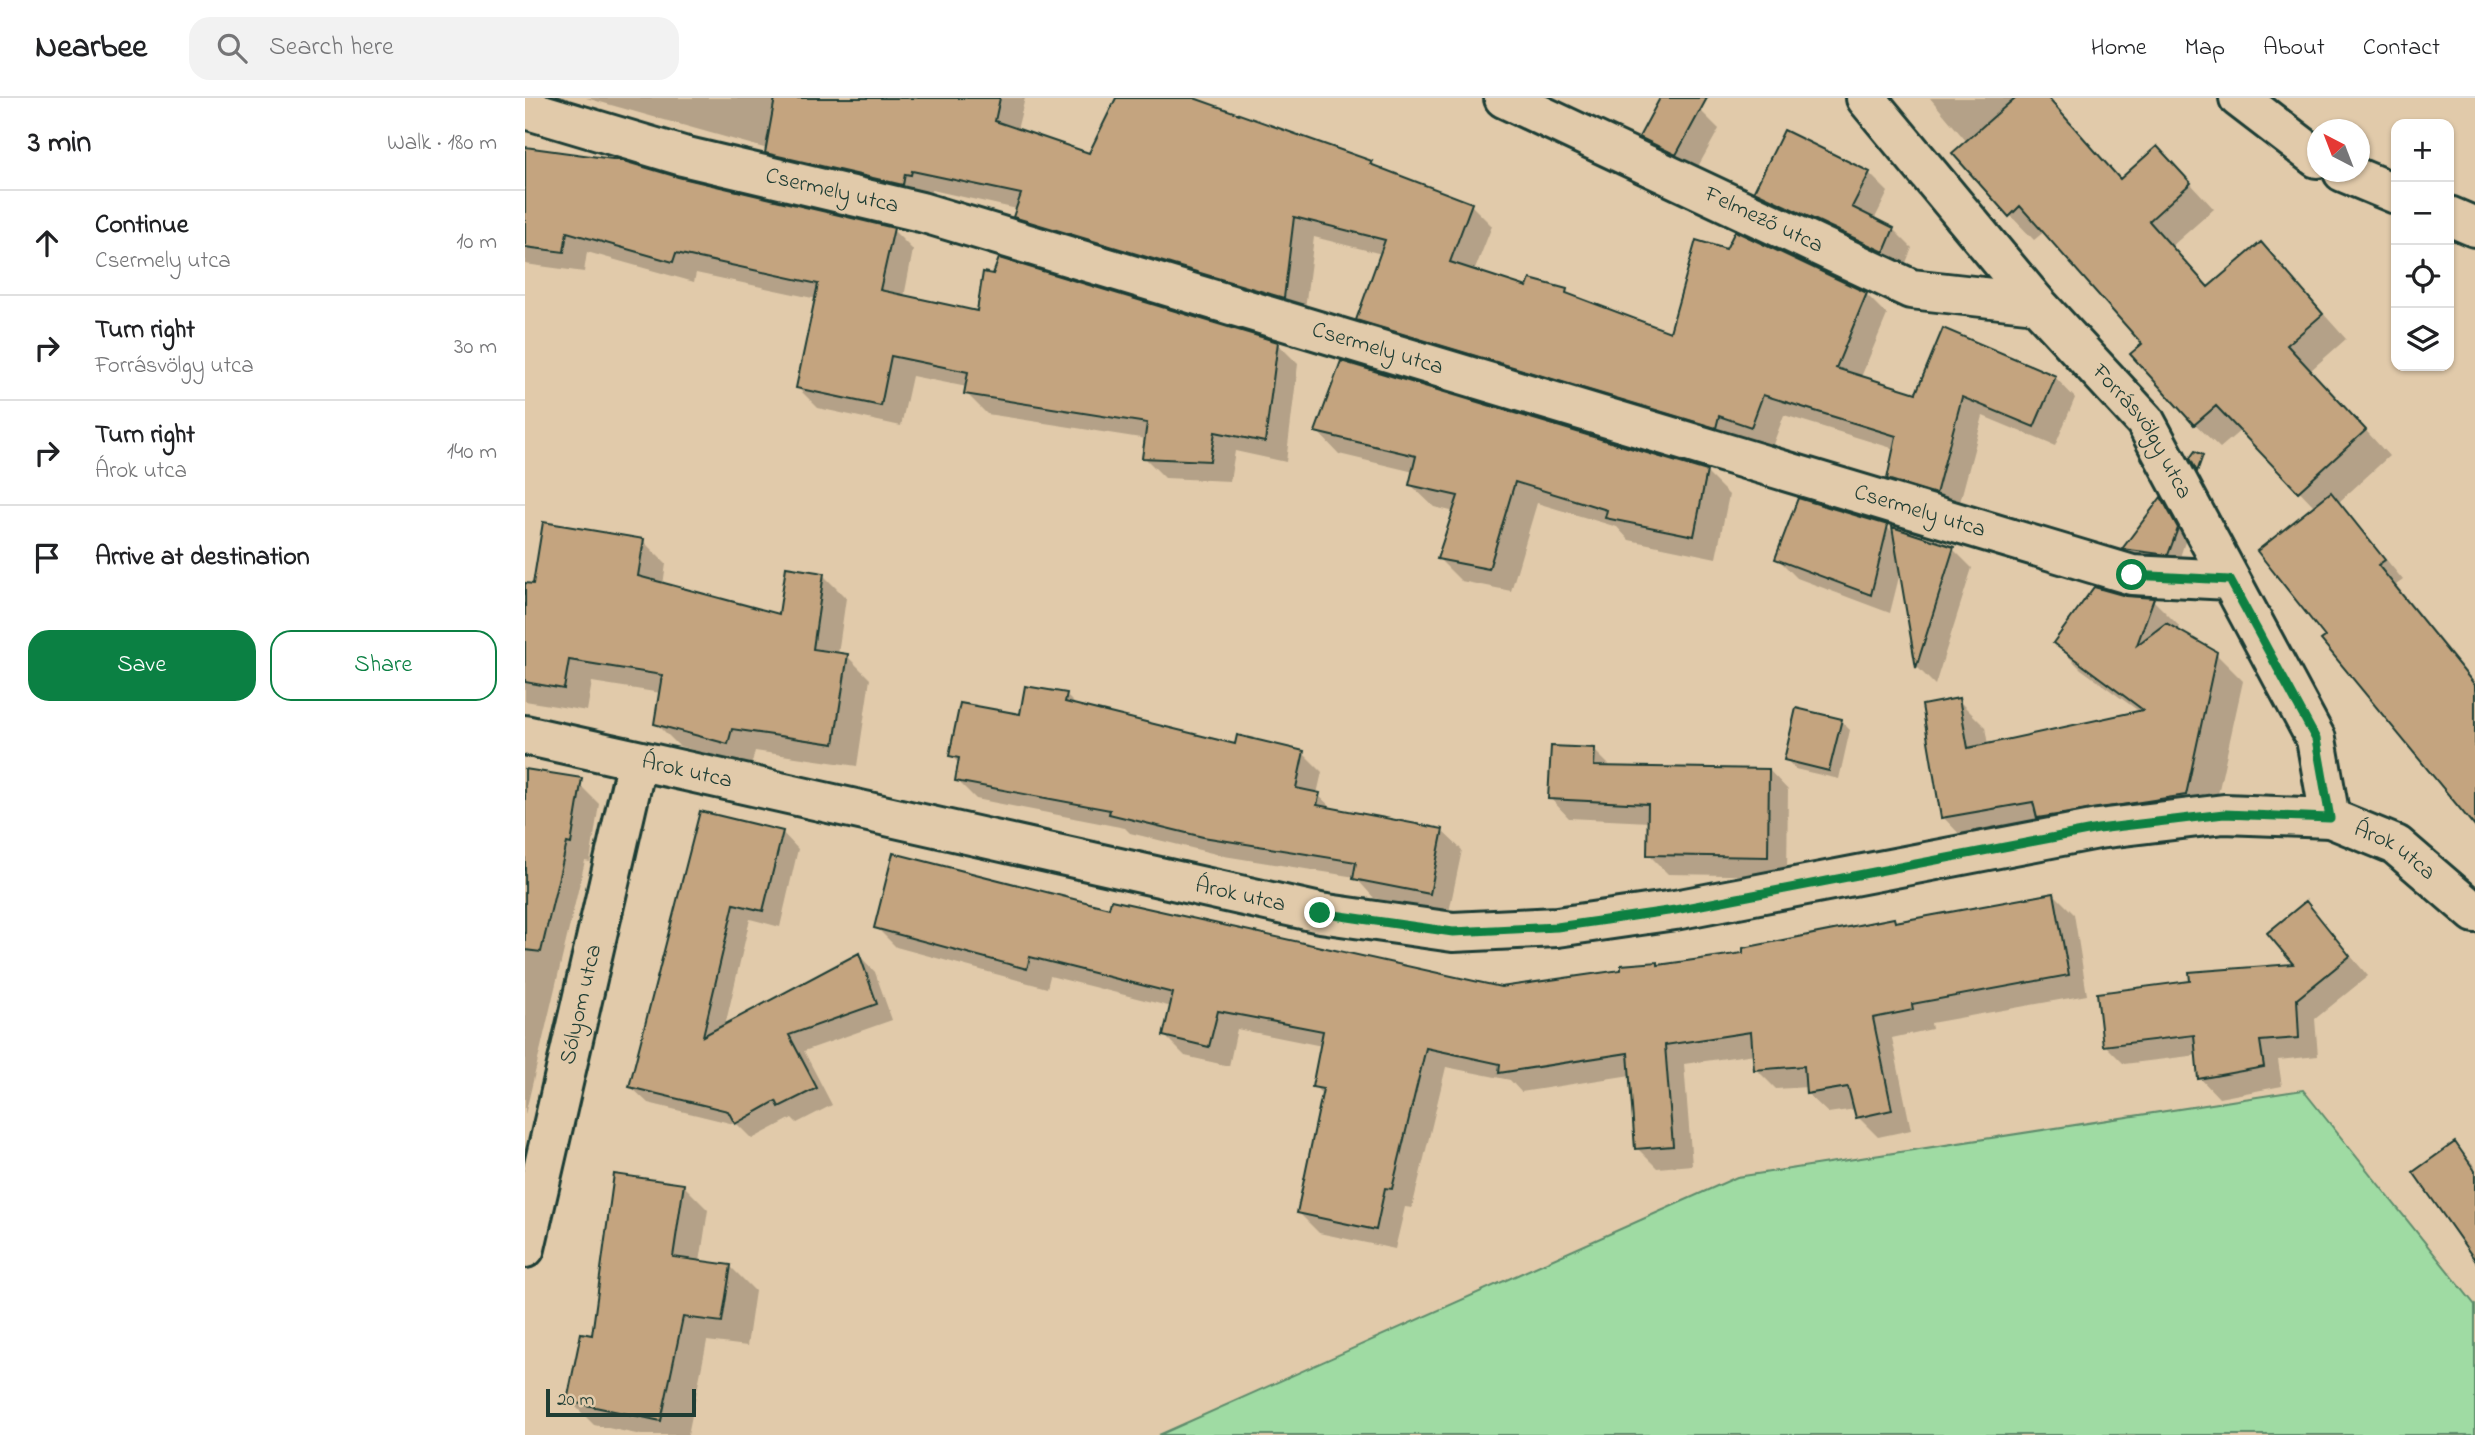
<!DOCTYPE html>
<meta charset="utf-8">
<style>
body{margin:0;font-family:"Indie Flower",sans-serif;background:#f2f2f2;color:#202124}
.controls{position:absolute;right:21px;top:21px;display:grid;overflow:hidden;border-radius:14px;box-shadow:0 2px 5px #0004}
.controls button{width:63px;height:63px;display:grid;place-items:center;padding:0;border:0;border-bottom:2px solid #e0e0e0;background:#fff;color:#202124;font:35px sans-serif}
.compass{position:absolute;left:1782px;top:21px;width:63px;height:63px;border-radius:50%;background:#fff;box-shadow:0 2px 5px #0004;rotate:318deg}
.scale{position:absolute;left:21px;bottom:18px;width:150px;box-sizing:border-box;padding-left:7px;border:4px solid #1f3d34;border-top:0;font-size:19px;line-height:24px;white-space:nowrap;color:#1f3d34;-webkit-text-stroke:5px #e1caaa;paint-order:stroke}
.stop{position:absolute;width:21px;height:21px;margin:-16px;border:5px solid #0b8043;border-radius:50%;background:#fff}
.stop.end{background:#0b8043;border-color:#fff;box-shadow:0 2px 7px #0008}
.list{margin:0;padding:0;list-style:none}
h2{display:flex;justify-content:space-between;align-items:center;height:91px;margin:0;padding:0 28px;font-size:30px}
h2 small{font-size:23px;font-weight:400;color:#757577}
.list li{display:grid;grid-template-columns:46px 1fr auto;gap:21px;align-items:center;box-sizing:border-box;height:105px;padding:0 28px;border-top:2px solid #e0e0e0}
.list b{display:block;font-size:26px;white-space:nowrap}
.list p{margin:0;font-size:23px;white-space:nowrap;color:#757577}
.list em{font-size:23px;font-style:normal;color:#757577}
.actions{display:flex;gap:14px;padding:21px 28px}
.actions a{flex:1;padding:16px 0;border:2px solid #0b8043;border-radius:21px;text-align:center;font-size:24px;color:#0b8043}
.actions .main{background:#0b8043;color:#fff}
.icon{flex:none;width:38px;height:38px;fill:none;stroke:currentColor;stroke-width:2;stroke-linecap:round;stroke-linejoin:round}
.map{position:relative;flex:none;width:1950px;height:1337px;overflow:hidden}
header{display:flex;align-items:center;gap:42px;box-sizing:border-box;height:98px;padding:0 35px;background:#fff;border-bottom:2px solid #e0e0e0}
header strong{font-size:33px}
nav{display:flex;gap:38px;margin-inline-start:auto;font-size:24px}
.search{width:490px;height:63px;background:#f2f2f2;display:flex;align-items:center;gap:18px;box-sizing:border-box;padding:0 24px;border-radius:21px;color:#757577;font-size:26px}
main{display:flex}
aside{flex:1;background:#fff}
.map>svg:first-child{display:block}
.green{fill:#9fdba3;stroke:#5f8c6c;stroke-width:2}
.shadow{fill:#0003}
.building{fill:#c4a47f;stroke:#1f3d34;stroke-width:2}
.lines{fill:none;stroke-linecap:round;stroke-linejoin:round}
.street-casing{stroke:#1f3d34;stroke-width:44}
.street{stroke:#e1caaa;stroke-width:38}
.route{stroke:#0b8043;stroke-width:9}
.labels{text-anchor:middle;dominant-baseline:central;stroke-width:7;stroke-linejoin:round;paint-order:stroke}
.street-label{font-size:23px;fill:#1f3d34;stroke:#e1caaa}
</style>
<header>
<strong>Nearbee</strong>
<div class="search"><svg class="icon" aria-label="search" viewBox="0 0 24 24"><circle cx="10" cy="10" r="6"/><path d="M15 15l6 6"/></svg>Search here</div>
<nav><a>Home</a><a>Map</a><a>About</a><a>Contact</a></nav>
</header>
<main>
<aside>
<h2>3 min<small>Walk · 180 m</small></h2>
<ul class="list">
<li><svg class="icon" aria-label="ahead" viewBox="0 0 24 24"><path d="M12 20V5M6 11l6-6 6 6"/></svg><div><b>Continue</b><p>Csermely utca</p></div><em>10 m</em></li>
<li><svg class="icon" aria-label="right" viewBox="0 0 24 24"><path d="M7 20v-9h11M14 6l5 5-5 5"/></svg><div><b>Turn right</b><p>Forrásvölgy utca</p></div><em>30 m</em></li>
<li><svg class="icon" aria-label="right" viewBox="0 0 24 24"><path d="M7 20v-9h11M14 6l5 5-5 5"/></svg><div><b>Turn right</b><p>Árok utca</p></div><em>140 m</em></li>
<li><svg class="icon" aria-label="arrive" viewBox="0 0 24 24"><path d="M6 21V4h12l-3 4 3 4H6"/></svg><div><b>Arrive at destination</b></div></li>
</ul>
<div class="actions"><a class="main">Save</a><a>Share</a></div>
</aside>
<div class="map">
<svg width="1950" height="1337" viewBox="0 0 1950 1337">
<rect width="100%" height="100%" fill="#e1caaa"/>
<filter id="ink" filterUnits="userSpaceOnUse"><feTurbulence type="fractalNoise" baseFrequency=".0143" numOctaves="2"/><feDisplacementMap in="SourceGraphic" scale="14" xChannelSelector="R" yChannelSelector="G"/><feConvolveMatrix kernelMatrix="1 2 1 2 8 2 1 2 1" color-interpolation-filters="sRGB"/></filter>
<g filter="url(#ink)">
<path class="green" d="M 1778,992 L 1950,1207 L 1950,1337 L 634,1337 L 1212,1079 Z"/>
<path class="shadow" d="M 61,0 L 500,0 L 492,32 L 565,57 L 593,0 L 655,0 L 846,65 L 850,70 L 946,107 L 967,128 L 949,174 L 1003,192 L 1041,193 L 1047,199 L 1146,236 L 1341,196 L 1362,217 L 1336,279 L 1392,297 L 1530,279 L 1550,300 L 1530,348 L 1458,318 L 1432,415 L 1384,401 L 1363,380 L 1370,351 L 1259,317 L 1247,349 L 1214,337 L 1212,349 L 854,242 L 833,221 L 857,156 L 789,139 L 779,219 L 511,139 L 490,118 L 492,111 L 407,92 L 407,97 L 302,84 L 282,62 Z
M 1137,0 L 1151,0 L 1175,12 L 1194,31 L 1170,74 L 1135,58 L 1116,39 Z
M 1405,0 L 1524,0 L 1596,82 L 1656,75 L 1689,111 L 1647,148 L 1685,190 L 1736,146 L 1821,241 L 1786,272 L 1864,358 L 1814,404 L 1878,482 L 1871,487 L 1950,585 L 1950,728 L 1802,539 L 1790,409 L 1716,332 L 1695,350 L 1670,326 L 1620,246 L 1520,133 L 1509,142 L 1485,117 L 1442,44 Z
M 0,51 L 153,81 L 368,132 L 388,152 L 379,199 L 454,215 L 752,245 L 773,266 L 761,364 L 710,353 L 705,383 L 640,380 L 619,359 L 622,341 L 462,316 L 441,295 L 442,289 L 387,278 L 376,328 L 293,310 L 273,290 L 292,201 L 171,175 L 169,184 L 62,154 L 59,174 L 0,166 Z
M 1344,75 L 1363,94 L 1349,122 L 1368,131 L 1387,150 L 1378,172 L 1250,112 L 1231,93 Z
M 792,333 L 1181,374 L 1204,397 L 1191,460 L 1104,442 L 1092,429 L 1012,405 L 986,493 L 936,483 L 914,461 L 930,414 L 909,409 L 886,387 L 889,374 L 814,356 Z
M 1636,401 L 1645,410 L 1661,441 L 1653,465 L 1608,460 L 1599,451 Z
M 1362,429 L 1370,437 L 1428,451 L 1447,470 L 1410,587 L 1392,569 L 1376,471 L 1365,515 L 1272,480 L 1253,461 Z
M 118,443 L 141,466 L 138,487 L 255,518 L 298,477 L 321,500 L 313,556 L 322,558 L 345,581 L 332,668 L 230,653 L 226,668 L 154,648 L 131,625 L 136,595 L 67,584 L 62,613 L 0,603 L 0,487 L 9,488 Z
M 1601,500 L 1628,502 L 1654,528 L 1652,533 L 1691,556 L 1718,583 L 1687,723 L 1444,746 L 1418,719 L 1433,602 L 1460,629 L 1463,647 L 1615,614 L 1556,571 L 1530,545 Z
M 541,597 L 554,610 L 711,648 L 778,655 L 797,674 L 792,696 L 809,712 L 917,733 L 937,752 L 924,814 L 849,800 L 830,779 L 699,758 L 605,735 L 600,730 L 451,701 L 432,682 L 435,666 L 426,658 Z
M 1316,623 L 1325,632 L 1314,681 L 1270,671 L 1261,661 Z
M 1069,652 L 1087,670 L 1244,672 L 1263,692 L 1262,778 L 1143,776 L 1124,757 L 1124,724 L 1044,720 L 1025,700 Z
M 0,677 L 55,687 L 74,706 L 65,764 L 60,763 L 0,1017 Z
M 176,715 L 257,734 L 273,751 L 255,829 L 225,821 L 200,928 L 334,857 L 350,874 L 367,922 L 279,953 L 307,1007 L 272,1025 L 267,1020 L 227,1041 L 213,1027 L 123,1005 L 106,989 Z
M 1529,796 L 1549,816 L 1562,897 L 1406,925 L 1407,931 L 1367,940 L 1386,1032 L 1353,1039 L 1333,1019 L 1331,1011 L 1303,1015 L 1283,996 L 1283,989 L 1251,991 L 1231,971 L 1230,956 L 1159,966 L 1167,1067 L 1132,1070 L 1112,1050 L 1106,977 L 996,994 L 985,982 L 921,969 L 887,1110 L 880,1109 L 870,1151 L 794,1135 L 774,1115 L 798,997 L 789,988 L 797,948 L 712,931 L 704,968 L 660,958 L 640,938 L 647,909 L 525,878 L 522,890 L 371,849 L 351,829 L 585,813 L 976,890 L 1220,857 L 1368,822 L 1372,825 Z
M 1781,806 L 1843,878 L 1790,921 L 1793,958 L 1753,962 L 1757,988 L 1694,1000 L 1675,980 L 1673,957 L 1599,966 L 1580,947 L 1667,885 L 1771,867 Z
M 1929,1046 L 1950,1068 L 1950,1158 Z
M 158,1087 L 183,1112 L 175,1164 L 205,1168 L 230,1193 L 222,1248 L 182,1243 L 163,1337 L 116,1337 L 69,1327 L 44,1302 L 68,1239 Z"/>
<path class="building" d="M 250,0 L 475,0 L 470,23 L 564,55 L 591,0 L 669,0 L 847,63 L 845,66 L 947,105 L 925,164 L 1002,189 L 1005,181 L 1042,191 L 1041,195 L 1145,234 L 1171,142 L 1201,151 L 1210,133 L 1342,195 L 1311,270 L 1391,295 L 1418,230 L 1531,278 L 1509,329 L 1437,299 L 1411,396 L 1362,381 L 1371,338 L 1238,297 L 1226,329 L 1194,318 L 1191,330 L 831,222 L 860,142 L 769,119 L 759,200 L 488,119 L 496,96 L 387,73 L 386,77 L 380,76 L 378,87 L 240,55 Z
M 1135,0 L 1182,0 L 1151,57 L 1114,39 Z
M 1490,0 L 1523,0 L 1595,81 L 1632,48 L 1666,85 L 1624,123 L 1683,189 L 1736,144 L 1798,216 L 1762,247 L 1841,332 L 1773,394 L 1691,308 L 1669,327 L 1605,256 L 1617,246 L 1495,108 L 1484,119 L 1427,55 Z
M 1259,32 L 1345,74 L 1327,109 L 1369,130 L 1359,154 L 1229,93 Z
M 0,49 L 95,62 L 153,79 L 369,130 L 355,192 L 452,213 L 458,174 L 468,176 L 474,160 L 753,244 L 740,344 L 690,334 L 685,363 L 617,360 L 622,325 L 439,296 L 443,274 L 366,258 L 356,308 L 271,290 L 293,186 L 151,155 L 148,164 L 42,134 L 39,154 L 0,149 Z
M 816,263 L 1182,373 L 1169,438 L 1080,420 L 1082,412 L 990,384 L 964,471 L 912,461 L 933,398 L 884,387 L 891,358 L 790,334 Z
M 1670,353 L 1678,357 L 1672,374 L 1665,360 Z
M 1806,394 L 1860,462 L 1853,467 L 1950,587 L 1950,729 L 1796,542 L 1800,539 L 1732,453 Z
M 1636,399 L 1653,430 L 1643,457 L 1597,451 Z
M 1273,400 L 1363,427 L 1346,497 L 1250,461 Z
M 18,424 L 119,441 L 113,478 L 254,516 L 261,469 L 299,475 L 288,551 L 323,556 L 309,646 L 207,631 L 203,646 L 129,626 L 137,577 L 44,562 L 39,591 L 0,584 L 0,485 L 8,486 Z
M 1367,429 L 1429,449 L 1391,570 Z
M 1569,489 L 1601,498 L 1629,500 L 1612,547 L 1641,525 L 1692,554 L 1661,697 L 1512,720 L 1508,704 L 1416,720 L 1397,607 L 1434,600 L 1443,650 L 1618,612 L 1528,545 Z
M 500,588 L 542,595 L 540,604 L 710,646 L 712,637 L 779,653 L 771,690 L 795,695 L 792,707 L 918,731 L 905,796 L 828,781 L 831,764 L 678,739 L 584,716 L 585,712 L 430,683 L 434,660 L 424,658 L 435,605 L 495,616 Z
M 1271,610 L 1317,621 L 1304,673 L 1259,662 Z
M 1026,648 L 1070,650 L 1069,668 L 1244,671 L 1243,759 L 1122,757 L 1123,706 L 1023,701 Z
M 0,671 L 57,680 L 46,746 L 42,745 L 16,854 L 0,852 Z
M 175,713 L 258,733 L 238,813 L 209,806 L 178,938 L 334,855 L 352,906 L 264,937 L 292,990 L 254,1009 L 251,1003 L 210,1026 L 203,1013 L 104,989 Z
M 368,755 L 584,810 L 586,802 L 976,889 L 1096,872 L 1096,867 L 1133,864 L 1133,867 L 1218,855 L 1218,850 L 1369,820 L 1370,824 L 1529,795 L 1544,877 L 1387,906 L 1388,912 L 1348,920 L 1367,1012 L 1331,1020 L 1323,989 L 1281,996 L 1279,968 L 1229,972 L 1226,934 L 1140,947 L 1148,1048 L 1110,1051 L 1103,955 L 974,975 L 975,966 L 901,950 L 867,1091 L 860,1090 L 851,1132 L 772,1115 L 798,991 L 787,989 L 798,933 L 693,913 L 684,949 L 638,938 L 648,895 L 505,859 L 502,871 L 349,830 Z
M 1781,803 L 1825,858 L 1772,901 L 1774,940 L 1735,943 L 1739,969 L 1673,981 L 1669,937 L 1578,948 L 1572,895 L 1665,883 L 1664,874 L 1768,866 L 1742,835 Z
M 1930,1044 L 1950,1073 L 1950,1162 L 1888,1074 Z
M 89,1076 L 159,1086 L 148,1159 L 206,1167 L 197,1224 L 158,1219 L 136,1323 L 42,1303 L 56,1235 L 67,1237 Z"/>
<g class="lines">
<defs>
<g id="street">
<path id="s1" d="M 979,0 L 1386,191 L 1511,205"/>
<path id="s2" d="M 1341,0 L 1511,205 L 1620,323 L 1791,641 L 1805,720"/>
<path d="M 1714,0 L 1792,60"/>
<path id="s3" d="M 0,11 L 158,58 L 396,114 L 1607,477 L 1705,482"/>
<path d="M 1818,74 L 1871,96"/>
<path d="M 1924,118 L 1950,129"/>
<path id="s4" d="M 0,637 L 795,815 L 928,834 L 1032,829 L 1150,812 L 1573,731 L 1699,716 L 1805,720 L 1871,747 L 1950,815"/>
<path id="s5" d="M 0,1150 L 112,663"/>
</g>
</defs>
<use href="#street" class="street-casing"/>
<use href="#street" class="street"/>
</g>
</g>
<g class="lines" filter="url(#ink)">
<path class="route" d="M 795,815 L 928,834 L 1032,829 L 1150,812 L 1573,731 L 1699,716 L 1805,720 L 1791,641 L 1705,482 L 1607,477"/>
</g>
<g class="labels">
<g class="street-label">
<text stroke="none"><textPath href="#s3" startOffset="318">Csermely utca</textPath></text>
<text stroke="none"><textPath href="#s1" startOffset="287">Felmező utca</textPath></text>
<text stroke="none"><textPath href="#s3" startOffset="886">Csermely utca</textPath></text>
<text stroke="none"><textPath href="#s2" startOffset="434">Forrásvölgy utca</textPath></text>
<text stroke="none"><textPath href="#s3" startOffset="1452">Csermely utca</textPath></text>
<text stroke="none"><textPath href="#s4" startOffset="166">Árok utca</textPath></text>
<text stroke="none"><textPath href="#s4" startOffset="1909">Árok utca</textPath></text>
<text stroke="none"><textPath href="#s4" startOffset="733">Árok utca</textPath></text>
<text stroke="none"><textPath href="#s5" startOffset="250">Sólyom utca</textPath></text>
</g>
</g>
</svg>
<div class="controls">
<button>+</button>
<button>−</button>
<button><svg class="icon" aria-label="locate" viewBox="0 0 24 24"><circle cx="12" cy="12" r="6"/><path d="M12 2v4M12 18v4M2 12h4M18 12h4"/></svg></button>
<button><svg class="icon" aria-label="layers" viewBox="0 0 24 24"><path d="M12 4l9 5-9 5-9-5zM3 14l9 5 9-5"/></svg></button>
</div>
<svg class="compass" viewBox="-18 -18 36 36"><path d="M0-13l5 13h-10z" fill="#e53935"/><path d="M0 13l5-13h-10z" fill="#757577"/></svg>
<div class="scale">20 m</div>
<div class="stop" style="left:1607px;top:477px"></div>
<div class="stop end" style="left:795px;top:815px"></div>
</div>
</main>
